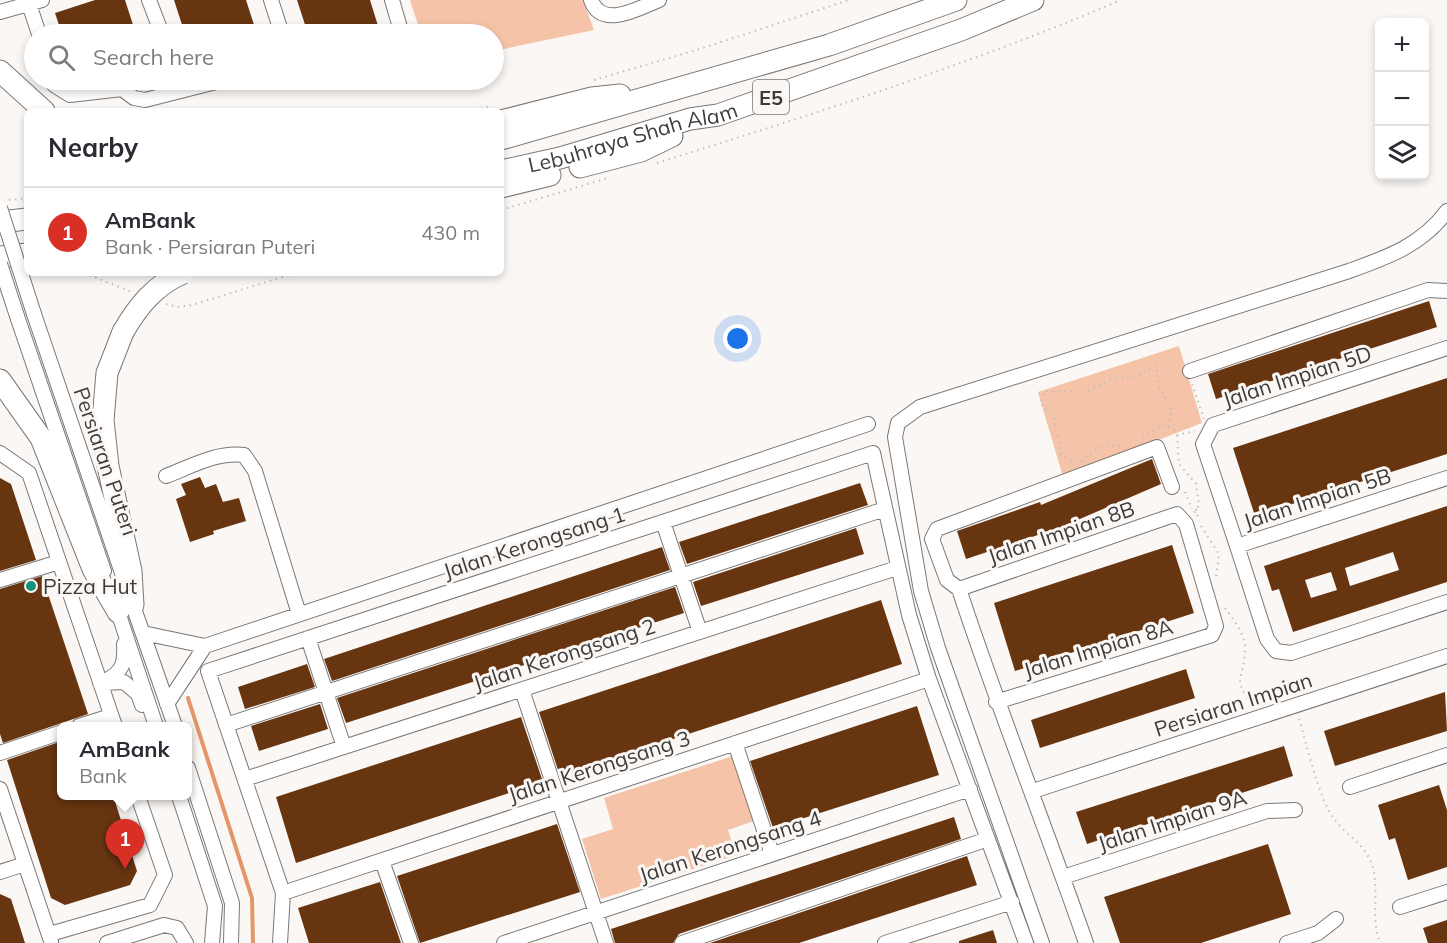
<!DOCTYPE html>
<meta charset="utf-8">
<style>
body{margin:0;font-family:Mulish,sans-serif;background:#f7f7f7;color:#2b2b33}
.controls{position:absolute;right:18px;top:18px;display:grid;overflow:hidden;border-radius:9px;box-shadow:0 3px 9px #0003}
.controls button{width:54px;height:54px;display:grid;place-items:center;padding:0;border:0;border-bottom:2px solid #e1e1e2;background:#fff;color:#2b2b33;font:30px sans-serif}
.you{position:absolute;left:738px;top:339px;width:21px;height:21px;margin:-15px;border:4px solid #fff;border-radius:50%;background:#1a73e8;box-shadow:0 0 0 9px #1a73e833}
.badge{display:grid;place-items:center;width:39px;height:39px;border-radius:50%;background:#d93025;color:#fff;font-size:20px;font-weight:700}
.pin{position:absolute;translate:-50% -50px;filter:drop-shadow(0 2px 3px #0008)}
.pin::after{content:'';position:absolute;top:32px;width:21px;height:18px;background:inherit;clip-path:polygon(0 0,100% 0,50% 100%)}
.popup{position:absolute;left:57px;top:722px;width:135px;height:78px;box-sizing:border-box;display:grid;place-content:center;border-radius:9px;background:#fff;filter:drop-shadow(0 2px 4px #0005);font-size:20px;white-space:nowrap;color:#7c7c81}
.popup b{font-size:22px;color:#2b2b33}
.popup::after{content:'';position:absolute;left:50%;top:100%;margin-left:-12px;border:12px solid transparent;border-top-color:#fff}
.list{margin:0;padding:0;list-style:none}
h2{display:flex;justify-content:space-between;align-items:center;height:78px;margin:0;padding:0 24px;font-size:26px}
h2 small{font-size:20px;font-weight:400;color:#7c7c81}
.list li{display:grid;grid-template-columns:39px 1fr auto;gap:18px;align-items:center;box-sizing:border-box;height:90px;padding:0 24px;border-top:2px solid #e1e1e2}
.list b{display:block;font-size:22px;white-space:nowrap}
.list p{margin:0;font-size:20px;white-space:nowrap;color:#7c7c81}
.list em{font-size:20px;font-style:normal;color:#7c7c81}
.icon{flex:none;width:33px;height:33px;fill:none;stroke:currentColor;stroke-width:2;stroke-linecap:round;stroke-linejoin:round}
.map{position:relative;flex:none;width:1447px;height:943px;overflow:hidden}
.search{position:absolute;background:#fff;box-shadow:0 3px 9px #0003;left:24px;top:24px;width:480px;height:66px;display:flex;align-items:center;gap:15px;box-sizing:border-box;padding:0 21px;border-radius:33px;color:#7c7c81;font-size:22px}
.panel{position:absolute;background:#fff;box-shadow:0 3px 9px #0003;left:24px;top:108px;width:480px;height:168px;border-radius:9px}
.map>svg:first-child{display:block}
.green{fill:#f5c3a7}
.lines{fill:none;stroke-linecap:round;stroke-linejoin:round}
.stream{stroke:#e29669;stroke-width:4}
.building{fill:#683511;fill-rule:evenodd}
.minor-casing{stroke:#7b7775;stroke-width:16}
.highway-casing{stroke:#7b7775;stroke-width:23}
.path{stroke:#c1bebc;stroke-width:2;stroke-dasharray:1.5 4.5;stroke-linecap:butt}
.minor{stroke:#fff;stroke-width:14}
.highway{stroke:#fff;stroke-width:21}
.minor-bridge-casing{stroke:#7b7775;stroke-width:16;stroke-linecap:butt}
.highway-bridge-casing{stroke:#7b7775;stroke-width:23;stroke-linecap:butt}
.minor-bridge{stroke:#fff;stroke-width:14}
.highway-bridge{stroke:#fff;stroke-width:21}
.poi-dot{fill:#11927b;stroke:#fbf7f4;stroke-width:2}
.labels{text-anchor:middle;dominant-baseline:central;stroke-width:6;stroke-linejoin:round;paint-order:stroke}
.shield{fill:#fbf7f4;stroke:#777472;stroke-width:1.5}
.shield-label{font-size:20px;font-weight:bold;fill:#3e3c3b}
.street-label{font-size:21px;fill:#3e3c3b;stroke:#fbf7f4}
.poi-label{font-size:21px;fill:#3e3c3b;stroke:#fbf7f4;text-anchor:start}
</style>
<div class="map">
<svg width="1447" height="943" viewBox="0 0 1447 943">
<rect width="100%" height="100%" fill="#fbf7f4"/>
<path class="green" d="M 410,0 L 583,0 L 594,30 L 494,51 L 494,34 L 421,34 Z
M 1179,346 L 1202,423 L 1063,477 L 1038,392 Z
M 736,755 L 757,820 L 728,830 L 736,855 L 601,899 L 582,839 L 613,829 L 604,798 Z"/>
<g class="lines">
<path class="stream" d="M 188,698 L 252,898 L 253,943"/>
</g>
<path class="building" d="M 95,0 L 125,0 L 136,34 L 62,34 L 55,13 Z
M 174,0 L 246,0 L 257,34 L 185,34 Z
M 297,0 L 370,0 L 379,29 L 363,34 L 353,34 L 351,28 L 330,34 L 308,34 Z
M 1429,301 L 1437,327 L 1216,399 L 1208,374 Z
M 1447,378 L 1447,454 L 1255,516 L 1233,448 Z
M 1152,459 L 1161,484 L 1059,528 L 966,559 L 957,531 L 1040,502 L 1041,505 Z
M 200,477 L 205,488 L 216,484 L 223,502 L 239,498 L 246,521 L 213,531 L 214,534 L 190,542 L 176,499 L 186,495 L 181,484 Z
M 0,478 L 11,484 L 36,560 L 0,571 Z
M 860,483 L 868,505 L 687,564 L 679,542 Z
M 1447,506 L 1447,582 L 1293,632 L 1279,589 L 1272,591 L 1264,566 ZM 1393,552 L 1399,570 L 1350,586 L 1345,568 ZM 1331,572 L 1337,590 L 1311,598 L 1305,580 Z
M 856,528 L 864,554 L 701,606 L 693,582 Z
M 1172,545 L 1194,613 L 1015,671 L 994,603 Z
M 662,547 L 670,570 L 332,681 L 324,659 Z
M 42,576 L 88,714 L 3,743 L 0,734 L 0,589 Z
M 675,587 L 684,613 L 346,723 L 337,698 Z
M 881,600 L 902,664 L 560,776 L 539,712 Z
M 307,664 L 315,687 L 245,709 L 238,687 Z
M 1186,669 L 1195,698 L 1040,748 L 1031,720 Z
M 1445,692 L 1447,731 L 1335,766 L 1324,731 Z
M 320,704 L 328,729 L 259,751 L 251,726 Z
M 917,706 L 939,775 L 773,828 L 750,761 Z
M 521,717 L 543,782 L 296,863 L 276,797 Z
M 62,741 L 62,795 L 113,795 L 137,871 L 130,885 L 65,905 L 51,898 L 7,760 Z
M 1284,746 L 1293,776 L 1087,844 L 1076,812 Z
M 1439,785 L 1447,810 L 1447,867 L 1408,880 L 1395,838 L 1389,840 L 1378,805 Z
M 954,817 L 961,839 L 679,934 L 673,943 L 615,943 L 611,929 Z
M 557,824 L 580,892 L 420,943 L 397,876 Z
M 1268,844 L 1291,914 L 1201,943 L 1120,943 L 1104,897 Z
M 967,856 L 977,885 L 799,943 L 710,943 Z
M 380,882 L 401,943 L 309,943 L 298,908 Z
M 0,894 L 11,899 L 25,943 L 0,943 Z
M 1447,920 L 1447,943 L 1428,943 L 1423,928 Z
M 993,930 L 997,943 L 959,943 L 959,941 Z"/>
<g class="lines">
<defs>
<path id="minor" d="M 149,0 L 162,34
M 271,0 L 282,34
M 392,0 L 401,31 L 400,34
M 591,0 C 602,30 639,8 659,0
M 29,4 L 39,34
M 0,12 L 42,0
M 53,80 L 54,85 L 70,95 L 122,89 L 134,98 L 145,100 L 224,80
M 34,314 L 124,579
M 18,319 L 104,571
M 1190,371 L 1428,290 L 1447,291
M 0,453 L 29,473 L 115,726
M 166,476 C 190,467 218,451 244,455 L 255,471 L 299,614
M 1447,478 L 1237,546 L 1267,639 L 1276,651 L 1291,653 L 1447,602
M 663,522 L 700,632
M 1237,546 L 1203,444 L 1213,425 L 1447,348
M 0,580 L 59,562
M 959,589 L 1177,514 L 1186,524 L 1216,626 L 1212,635 L 996,702
M 959,589 C 998,708 1045,825 1086,943
M 959,589 L 947,580 L 932,539 L 937,529 L 1157,447 L 1172,487
M 130,597 L 175,726
M 116,606 L 156,726
M 143,633 L 205,646 L 868,424
M 308,638 L 344,747
M 105,681 C 123,672 125,663 124,644
M 100,683 L 124,682 L 138,694 L 142,705
M 522,690 L 606,943
M 167,704 L 205,646
M 226,725 L 885,509
M 79,726 L 111,716
M 735,743 L 772,854
M 0,753 L 62,732
M 188,768 L 232,903 L 231,943
M 245,779 L 897,568
M 1350,787 L 1447,755
M 0,789 L 51,941
M 1033,791 L 1447,656
M 179,796 L 215,906 L 212,943
M 382,861 L 411,943
M 0,872 L 25,864
M 1063,877 L 1267,811 L 1295,810
M 283,893 L 929,679
M 1400,907 L 1447,892
M 50,934 L 150,905 L 165,875 L 138,796
M 107,943 L 164,925 L 177,928 L 186,943
M 280,943 L 283,893 L 208,671 L 873,453 L 909,615 L 929,679 L 1026,943
M 504,943 L 970,789
M 682,943 L 988,839
M 885,943 L 1012,902
M 1042,943 L 938,648 L 921,591 L 895,437 L 898,423 L 920,407 L 1349,271 C 1388,257 1422,245 1447,211
M 1287,943 L 1318,933 L 1336,919"/>
<g id="highway">
<path d="M 0,71 L 44,111"/>
<path d="M 501,121 L 592,98 L 620,95"/>
<path d="M 501,139 L 829,45 L 956,0"/>
<path d="M 580,167 L 641,151 L 672,136"/>
<path id="s1" d="M 501,171 L 560,158 L 690,119 L 718,115 L 961,30 L 1033,0"/>
<path d="M 501,187 L 550,175"/>
<path d="M 0,222 L 27,219"/>
<path d="M 0,257 L 27,254"/>
<path d="M 123,332 L 107,373 L 103,420 L 108,466 L 131,571 L 133,605"/>
<path d="M 0,380 L 41,438 L 93,569 L 118,612"/>
</g>
</defs>
<use href="#minor" class="minor-casing"/>
<use href="#highway" class="highway-casing"/>
<path class="path" d="M 594,80 L 700,49 L 849,0
M 469,111 L 492,106
M 657,163 C 814,114 969,65 1121,0
M 9,200 L 27,198
M 501,210 L 608,178
M 84,273 L 132,292
M 33,275 L 52,273
M 166,304 L 178,307 L 192,305 L 296,273
M 1192,384 L 1204,419
M 1177,435 L 1179,464 L 1196,484 L 1199,505 L 1194,513
M 1143,438 L 1161,425 L 1172,428 L 1177,435 L 1195,431
M 1081,461 C 1092,451 1104,442 1120,446
M 1076,464 L 1061,455 L 1054,418 L 1040,403 L 1045,391 L 1086,392 L 1108,380 L 1137,376 L 1156,365 L 1159,387 L 1172,411 L 1168,426
M 1185,492 L 1192,509
M 1196,509 L 1199,521
M 1201,526 L 1219,554 L 1216,577
M 1225,608 C 1233,619 1246,635 1245,650 C 1244,680 1231,677 1253,706
M 1299,719 C 1307,745 1319,799 1334,819 C 1347,836 1365,844 1372,865 C 1380,888 1370,917 1380,943"/>
<use href="#minor" class="minor"/>
<use href="#highway" class="highway"/>
<defs>
<path id="minor-bridge" d="M 0,208 L 34,314
M 0,264 L 18,319"/>
<path id="highway-bridge" d="M 123,332 C 138,306 155,285 183,273"/>
</defs>
<use href="#minor-bridge" class="minor-bridge-casing"/>
<use href="#highway-bridge" class="highway-bridge-casing"/>
<use href="#minor-bridge" class="minor-bridge"/>
<use href="#highway-bridge" class="highway-bridge"/>
</g>
<circle class="poi-dot" cx="31" cy="586" r="6"/>
<g class="labels">
<rect class="shield" x="753" y="80" width="36" height="34" rx="4.5"/>
<g class="shield-label">
<text x="771" y="97">E5</text>
</g>
<g class="street-label">
<text stroke="none"><textPath href="#s1" startOffset="136">Lebuhraya Shah Alam</textPath></text>
<text transform="translate(1297 376) rotate(-18)">Jalan Impian 5D</text>
<text transform="translate(106 461) rotate(71)">Persiaran Puteri</text>
<text transform="translate(1317 498) rotate(-18)">Jalan Impian 5B</text>
<text transform="translate(1061 532) rotate(-19)">Jalan Impian 8B</text>
<text transform="translate(534 542) rotate(-18)">Jalan Kerongsang 1</text>
<text transform="translate(1098 648) rotate(-17)">Jalan Impian 8A</text>
<text transform="translate(564 654) rotate(-18)">Jalan Kerongsang 2</text>
<text transform="translate(1233 704) rotate(-18)">Persiaran Impian</text>
<text transform="translate(599 766) rotate(-18)">Jalan Kerongsang 3</text>
<text transform="translate(1172 820) rotate(-18)">Jalan Impian 9A</text>
<text transform="translate(730 846) rotate(-18)">Jalan Kerongsang 4</text>
</g>
<g class="poi-label">
<text x="43" y="586">Pizza Hut</text>
</g>
</g>
</svg>
<div class="controls">
<button>+</button>
<button>−</button>
<button><svg class="icon" aria-label="layers" viewBox="0 0 24 24"><path d="M12 4l9 5-9 5-9-5zM3 14l9 5 9-5"/></svg></button>
</div>
<div class="you"></div>
<div class="pin badge" style="left:125px;top:869px">1</div>
<div class="popup"><b>AmBank</b>Bank</div>
<div class="search"><svg class="icon" aria-label="search" viewBox="0 0 24 24"><circle cx="10" cy="10" r="6"/><path d="M15 15l6 6"/></svg>Search here</div>
<section class="panel">
<h2>Nearby<small></small></h2>
<ul class="list">
<li><span class="badge">1</span><div><b>AmBank</b><p>Bank · Persiaran Puteri</p></div><em>430 m</em></li>
</ul>
</section>
</div>
